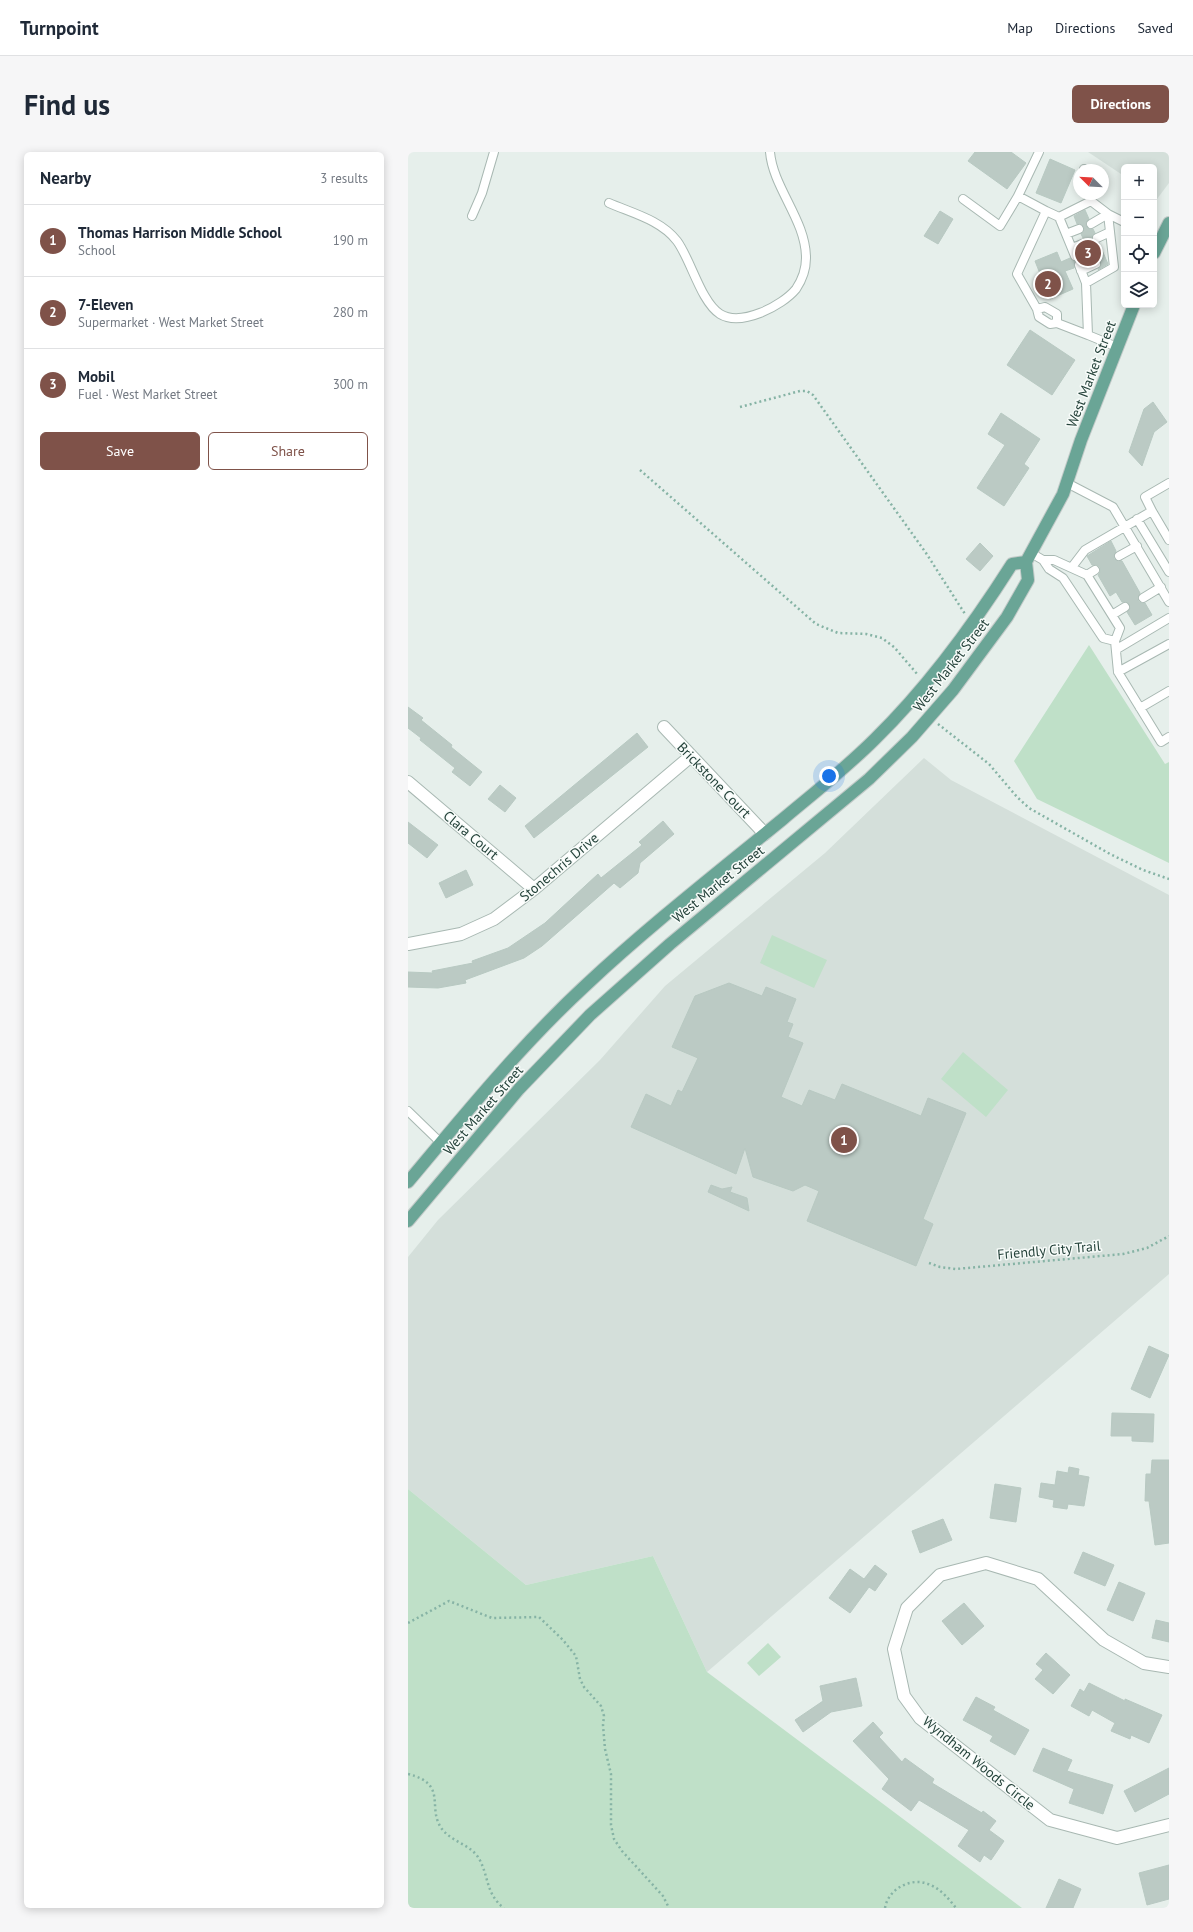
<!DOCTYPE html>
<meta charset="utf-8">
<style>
body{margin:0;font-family:"PT Sans",sans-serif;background:#f6f6f7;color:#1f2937}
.controls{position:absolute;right:12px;top:12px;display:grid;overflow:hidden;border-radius:6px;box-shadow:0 2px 10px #0003}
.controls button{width:36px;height:36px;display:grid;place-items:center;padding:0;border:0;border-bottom:1px solid #e0e1e3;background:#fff;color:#1f2937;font:20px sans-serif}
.compass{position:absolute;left:665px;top:12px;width:36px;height:36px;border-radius:50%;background:#fff;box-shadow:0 2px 10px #0003;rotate:294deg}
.you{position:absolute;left:421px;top:624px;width:14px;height:14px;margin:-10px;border:3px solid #fff;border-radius:50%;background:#1a73e8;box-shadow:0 0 0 6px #1a73e833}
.badge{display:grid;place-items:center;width:26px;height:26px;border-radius:50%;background:#7f5249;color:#fff;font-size:13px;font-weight:700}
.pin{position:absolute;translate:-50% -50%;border:2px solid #fff;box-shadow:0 1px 4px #0006}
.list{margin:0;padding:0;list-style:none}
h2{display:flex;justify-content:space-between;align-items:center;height:52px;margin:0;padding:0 16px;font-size:17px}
h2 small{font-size:13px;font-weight:400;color:#747a83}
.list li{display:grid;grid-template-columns:26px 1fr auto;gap:12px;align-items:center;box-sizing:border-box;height:72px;padding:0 16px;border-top:1px solid #e0e1e3}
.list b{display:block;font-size:15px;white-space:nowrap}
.list p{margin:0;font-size:13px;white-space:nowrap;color:#747a83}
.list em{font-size:13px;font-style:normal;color:#747a83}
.actions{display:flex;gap:8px;padding:12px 16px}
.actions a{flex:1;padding:9px 0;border:1px solid #7f5249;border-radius:6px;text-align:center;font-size:14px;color:#7f5249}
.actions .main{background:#7f5249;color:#fff}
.icon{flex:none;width:22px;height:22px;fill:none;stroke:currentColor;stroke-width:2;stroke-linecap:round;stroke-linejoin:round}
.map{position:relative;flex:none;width:761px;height:1756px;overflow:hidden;border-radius:6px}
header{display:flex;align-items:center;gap:24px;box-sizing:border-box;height:56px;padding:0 20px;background:#fff;border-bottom:1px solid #e0e1e3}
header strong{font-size:19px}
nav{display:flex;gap:22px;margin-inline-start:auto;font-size:14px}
.intro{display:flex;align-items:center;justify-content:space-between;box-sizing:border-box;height:96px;padding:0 24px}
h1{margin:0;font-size:28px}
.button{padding:10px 18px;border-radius:6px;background:#7f5249;color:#fff;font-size:14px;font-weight:700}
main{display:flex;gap:24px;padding:0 24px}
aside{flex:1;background:#fff;border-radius:6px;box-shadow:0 2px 10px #0003}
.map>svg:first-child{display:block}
.built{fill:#d4dfda}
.green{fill:#bfe0c8}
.building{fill:#bbcac4;stroke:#b8c9c2}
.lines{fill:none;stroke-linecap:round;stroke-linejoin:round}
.service-casing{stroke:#a8b8b2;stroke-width:10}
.minor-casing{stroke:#a8b8b2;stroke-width:14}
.primary-casing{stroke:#c2cac8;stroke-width:14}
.path{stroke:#86b3a5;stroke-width:2.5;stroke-dasharray:2 3;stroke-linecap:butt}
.service{stroke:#fff;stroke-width:8}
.minor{stroke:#fff;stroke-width:12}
.primary{stroke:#6aa596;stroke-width:12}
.labels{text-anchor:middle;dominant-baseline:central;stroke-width:3;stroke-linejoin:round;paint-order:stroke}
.street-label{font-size:14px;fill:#24423a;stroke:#f7fbf9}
</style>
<header>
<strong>Turnpoint</strong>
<nav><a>Map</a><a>Directions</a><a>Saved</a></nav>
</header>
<div class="intro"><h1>Find us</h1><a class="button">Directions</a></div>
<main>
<aside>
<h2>Nearby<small>3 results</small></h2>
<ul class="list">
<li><span class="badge">1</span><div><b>Thomas Harrison Middle School</b><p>School</p></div><em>190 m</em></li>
<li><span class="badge">2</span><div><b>7-Eleven</b><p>Supermarket · West Market Street</p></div><em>280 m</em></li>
<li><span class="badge">3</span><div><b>Mobil</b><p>Fuel · West Market Street</p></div><em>300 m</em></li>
</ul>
<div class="actions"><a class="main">Save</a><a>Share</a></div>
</aside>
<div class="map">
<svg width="761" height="1756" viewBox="0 0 761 1756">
<rect width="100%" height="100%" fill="#e6efeb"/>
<path class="built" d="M 680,0 L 761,0 L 761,31 L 749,47 L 746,44 L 746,15 L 716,15 L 716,24 Z
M 516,606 L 543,628 L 761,743 L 761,1122 L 299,1520 L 245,1404 L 118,1433 L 0,1337 L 0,1105 L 30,1068 L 192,908 L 257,834 L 417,701 Z"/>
<path class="green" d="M 681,493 L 757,612 L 761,610 L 761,711 L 629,647 L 606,609 Z
M 364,783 L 419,808 L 406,836 L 352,811 Z
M 555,900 L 600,938 L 578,965 L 533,927 Z
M 0,1337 L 118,1433 L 245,1404 L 299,1520 L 614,1756 L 0,1756 Z
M 360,1491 L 373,1505 L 351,1524 L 339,1511 Z"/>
<path class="building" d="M 567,0 L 603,0 L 618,11 L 599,37 L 560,9 Z
M 642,7 L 667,18 L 653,51 L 628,41 Z
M 677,58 L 681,67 L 678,70 L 678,74 L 681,77 L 685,77 L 687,81 L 684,88 L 686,91 L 691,91 L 700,112 L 690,118 L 693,112 L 691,107 L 686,107 L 676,111 L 671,108 L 672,102 L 680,98 L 679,96 L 682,89 L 680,87 L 675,86 L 673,82 L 676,78 L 676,75 L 672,72 L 669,72 L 666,64 Z
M 532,59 L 545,67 L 530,92 L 516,84 Z
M 649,100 L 653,110 L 662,106 L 667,109 L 666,116 L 657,119 L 665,137 L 642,147 L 627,109 Z
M 622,178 L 667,208 L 644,243 L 599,213 Z
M 745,250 L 759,270 L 746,280 L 734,314 L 721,300 L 736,257 Z
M 593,261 L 632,287 L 616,312 L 621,316 L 596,354 L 569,336 L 597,293 L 580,282 Z
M 703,389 L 708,399 L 706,404 L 706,407 L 714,409 L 732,441 L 730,449 L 733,451 L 737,451 L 744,463 L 727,473 L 719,460 L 722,457 L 721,452 L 717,450 L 714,450 L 708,440 L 702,444 L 690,423 L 692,420 L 692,415 L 689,413 L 684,413 L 679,404 Z
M 572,391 L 585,404 L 572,419 L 558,407 Z
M 0,555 L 15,566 L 13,568 L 44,593 L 43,595 L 74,620 L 62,634 L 44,620 L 47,616 L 12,588 L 13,586 L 0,576 Z
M 229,581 L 240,595 L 126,686 L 117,674 Z
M 92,633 L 108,646 L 97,660 L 80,647 Z
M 255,669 L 266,682 L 232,711 L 230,721 L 212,736 L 206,731 L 134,794 L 116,806 L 57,828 L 58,831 L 30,836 L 0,835 L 0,820 L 25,821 L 24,819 L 65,811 L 64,809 L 100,796 L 137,771 L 190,722 L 193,726 L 234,693 L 231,690 Z
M 0,670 L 30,693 L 19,706 L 0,691 Z
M 58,718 L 65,733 L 38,746 L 31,731 Z
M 321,831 L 354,844 L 358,835 L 388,847 L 379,870 L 385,872 L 380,885 L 395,891 L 373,945 L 394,954 L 401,938 L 427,948 L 434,932 L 513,964 L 520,946 L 558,961 L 515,1067 L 525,1072 L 508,1114 L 399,1069 L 411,1039 L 397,1033 L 385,1039 L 345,1025 L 337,996 L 328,1022 L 223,975 L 238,942 L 263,954 L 270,938 L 274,940 L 290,906 L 264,895 L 287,844 Z
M 303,1033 L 314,1037 L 324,1035 L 322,1040 L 339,1046 L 341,1059 L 300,1040 Z
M 741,1194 L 761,1203 L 742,1246 L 723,1237 Z
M 704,1261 L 746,1262 L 745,1290 L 724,1289 L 724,1284 L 703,1284 Z
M 744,1308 L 761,1308 L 761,1391 L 747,1393 L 741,1349 L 737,1349 L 738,1322 L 743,1322 Z
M 661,1315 L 671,1317 L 670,1323 L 681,1325 L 676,1354 L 660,1352 L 659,1357 L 645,1355 L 646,1348 L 631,1345 L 633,1331 L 647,1333 L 649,1319 L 660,1321 Z
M 587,1332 L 613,1336 L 608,1370 L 582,1366 Z
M 535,1367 L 544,1388 L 512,1401 L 504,1379 Z
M 675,1400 L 706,1413 L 697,1434 L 666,1421 Z
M 467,1413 L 479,1422 L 467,1439 L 461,1435 L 442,1461 L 421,1446 L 442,1417 L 456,1427 Z
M 711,1430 L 737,1441 L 725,1469 L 699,1458 Z
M 556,1451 L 576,1474 L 554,1493 L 534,1469 Z
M 748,1468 L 761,1471 L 761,1490 L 744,1486 Z
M 638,1501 L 662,1523 L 645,1542 L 627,1527 L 635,1518 L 628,1512 Z
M 448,1526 L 454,1554 L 423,1560 L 395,1580 L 387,1568 L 415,1549 L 412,1534 Z
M 681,1531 L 717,1549 L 717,1547 L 754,1563 L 741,1591 L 723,1583 L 722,1587 L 703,1579 L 707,1571 L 684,1558 L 681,1564 L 663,1554 L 672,1537 L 676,1540 Z
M 568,1545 L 587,1555 L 585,1558 L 621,1578 L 607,1603 L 582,1589 L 585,1584 L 555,1568 Z
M 465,1570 L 475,1581 L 471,1585 L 494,1610 L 497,1606 L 526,1627 L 524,1631 L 574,1661 L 575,1659 L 588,1669 L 581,1678 L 596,1689 L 583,1708 L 576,1703 L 572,1710 L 550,1694 L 561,1678 L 511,1648 L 503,1659 L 474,1637 L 481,1627 L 445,1589 Z
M 635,1596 L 664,1608 L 659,1619 L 705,1633 L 695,1662 L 661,1651 L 666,1637 L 625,1619 Z
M 761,1616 L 761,1642 L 727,1660 L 716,1639 Z
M 761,1713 L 761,1747 L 739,1753 L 731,1721 Z
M 651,1727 L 673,1737 L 665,1756 L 638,1756 Z"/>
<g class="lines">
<defs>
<path id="service" d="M 631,0 L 610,44 L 638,59
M 676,17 L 676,18
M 555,47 L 592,74 L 610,44
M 201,51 C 224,61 253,68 269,89 C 283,108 293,150 312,162 C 333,175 374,154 388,137 C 394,128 398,117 398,106 C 398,68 365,36 362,0
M 64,64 L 74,41 L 86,0
M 651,65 L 638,59 L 609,122 L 629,157 L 637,155 L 649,162 L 649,171 L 680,183
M 658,82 L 671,77
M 689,86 L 702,80
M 664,96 L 677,91
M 667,104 L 651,65 L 683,49 L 700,62 L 716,70
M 671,113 L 678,131 L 680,183 L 709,195
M 673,119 L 688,112
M 678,131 L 706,115 L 700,62 L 683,72
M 629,157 L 631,165 L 642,172 L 649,171
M 659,331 L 705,355 L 761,450
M 744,359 L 761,388
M 729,367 L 761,420
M 623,401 L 635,408 L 641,417 L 655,426 L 695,486 L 707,489
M 711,404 L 729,394
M 635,408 L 646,408 L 679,423 L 712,476 L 707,489 L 710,520 L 753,590 L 761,585
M 664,415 L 677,398 L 744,359 L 737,345 L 761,331
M 679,423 L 687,418
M 735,446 L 753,435
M 704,463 L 717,455
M 709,497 L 761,466
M 710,520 L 761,492
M 732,556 L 761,539
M 0,959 L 33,991"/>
<path id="minor" d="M 256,575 L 357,682
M 0,630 L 126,737
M 0,792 L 53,782 L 86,767 L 126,737 L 283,604
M 761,1515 L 736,1511 L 696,1488 L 630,1427 L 578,1411 L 532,1423 L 499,1456 L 486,1497 L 496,1544 L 512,1566 L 642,1668 L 709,1686 L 761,1673"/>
<path id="primary" d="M 746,101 L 761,71
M 0,1030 C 57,962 113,893 178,833 C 241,774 309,721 375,667 C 406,641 438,616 467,587 C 520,535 564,475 604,412 L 618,410
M 0,1069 L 111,937 L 182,863 L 262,792 L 461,627 L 504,585 L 545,538 L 599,465 L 620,428 L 618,410 L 655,342 L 673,288 L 726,153"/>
</defs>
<use href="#service" class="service-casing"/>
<use href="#minor" class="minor-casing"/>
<use href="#primary" class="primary-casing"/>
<path class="path" d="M 332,255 L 392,239 L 399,239 L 405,243 L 518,401 L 557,462
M 232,318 L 408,472 L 430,481 L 458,482 L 474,486 L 486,495 L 510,523
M 530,572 L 581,612 L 609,645 L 621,656 L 702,702 L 735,718 L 761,727
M 521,1111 L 532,1115 L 548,1117 L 715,1102 L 739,1096 L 761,1084
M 0,1471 L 41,1449 L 84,1466 L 131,1465 L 155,1488 L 168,1504 L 172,1527 L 176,1535 L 193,1554 L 196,1564 L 195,1573 L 197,1597 L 203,1622 L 203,1673 L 206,1687 L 214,1699 L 255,1744 L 261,1756
M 0,1622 C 41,1632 18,1656 34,1677 C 44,1690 61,1692 70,1705 C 81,1722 77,1742 96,1756
M 477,1756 C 480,1737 503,1725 520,1732 C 532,1736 541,1747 548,1756"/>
<use href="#service" class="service"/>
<use href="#minor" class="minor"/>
<use href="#primary" class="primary"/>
</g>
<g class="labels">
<g class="street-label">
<text transform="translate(683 222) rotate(-69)">West Market Street</text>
<text transform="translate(543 513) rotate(-52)">West Market Street</text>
<text transform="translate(306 628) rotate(46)">Brickstone Court</text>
<text transform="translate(63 683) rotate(40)">Clara Court</text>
<text transform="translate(151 715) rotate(-40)">Stonechris Drive</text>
<text transform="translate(310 732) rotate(-39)">West Market Street</text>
<text transform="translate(75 958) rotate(-49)">West Market Street</text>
<text transform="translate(641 1098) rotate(-5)">Friendly City Trail</text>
<text transform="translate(571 1611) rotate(39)">Wyndham Woods Circle</text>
</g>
</g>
</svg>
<div class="controls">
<button>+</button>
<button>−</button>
<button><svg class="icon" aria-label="locate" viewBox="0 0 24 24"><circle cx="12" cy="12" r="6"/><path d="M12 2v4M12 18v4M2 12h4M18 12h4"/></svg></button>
<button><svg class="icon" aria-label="layers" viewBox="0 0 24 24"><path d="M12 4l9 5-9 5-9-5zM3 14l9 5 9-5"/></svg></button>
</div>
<svg class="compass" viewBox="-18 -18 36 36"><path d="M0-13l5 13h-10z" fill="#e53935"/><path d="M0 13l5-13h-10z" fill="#747a83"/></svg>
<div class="you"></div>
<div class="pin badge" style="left:436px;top:988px">1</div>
<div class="pin badge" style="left:640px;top:132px">2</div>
<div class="pin badge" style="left:680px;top:101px">3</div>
</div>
</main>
